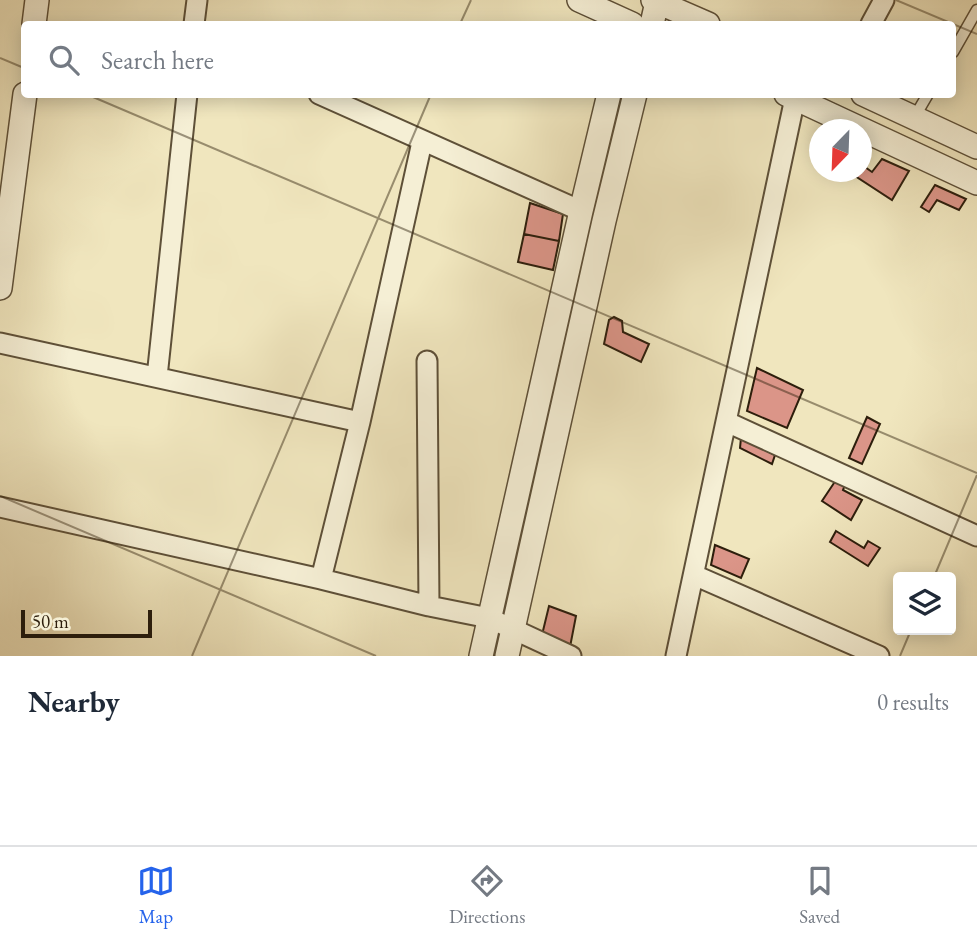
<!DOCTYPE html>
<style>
body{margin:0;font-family:"EB Garamond",serif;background:#f6f6f7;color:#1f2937}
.controls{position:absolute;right:21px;bottom:21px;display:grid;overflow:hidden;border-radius:7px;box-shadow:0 4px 18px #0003}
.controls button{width:63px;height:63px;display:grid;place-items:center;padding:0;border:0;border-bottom:2px solid #e0e1e3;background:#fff;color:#1f2937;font:35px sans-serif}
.compass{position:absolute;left:809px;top:119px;width:63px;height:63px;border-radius:50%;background:#fff;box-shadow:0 4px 18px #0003;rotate:203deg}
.scale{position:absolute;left:21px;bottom:18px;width:131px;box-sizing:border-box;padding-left:7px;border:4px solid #2d1e0c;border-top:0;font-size:19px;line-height:24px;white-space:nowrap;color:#2d1e0c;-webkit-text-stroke:5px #f5efd5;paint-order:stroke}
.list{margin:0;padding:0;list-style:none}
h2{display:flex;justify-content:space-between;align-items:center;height:91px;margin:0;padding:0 28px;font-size:30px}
h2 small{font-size:23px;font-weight:400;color:#747a83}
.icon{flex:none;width:38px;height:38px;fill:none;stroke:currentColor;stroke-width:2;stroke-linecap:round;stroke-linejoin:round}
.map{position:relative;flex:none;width:977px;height:656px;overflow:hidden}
.search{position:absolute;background:#fff;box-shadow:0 4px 18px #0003;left:21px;right:21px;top:21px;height:77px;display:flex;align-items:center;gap:18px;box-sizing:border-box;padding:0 24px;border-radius:7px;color:#747a83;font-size:26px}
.sheet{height:189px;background:#fff}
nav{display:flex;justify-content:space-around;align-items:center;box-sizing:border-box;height:98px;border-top:2px solid #e0e1e3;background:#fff;font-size:19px;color:#747a83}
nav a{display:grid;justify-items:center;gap:4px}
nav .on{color:#2563eb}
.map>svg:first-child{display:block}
.building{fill:#db9588;stroke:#2d1e0c;stroke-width:2}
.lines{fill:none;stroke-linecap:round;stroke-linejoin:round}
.service-casing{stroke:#5e5038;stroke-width:13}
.minor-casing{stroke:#5e5038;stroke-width:23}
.tertiary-casing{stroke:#5e5038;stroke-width:26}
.service{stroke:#f5efd5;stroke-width:10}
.minor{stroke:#f5efd5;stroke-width:19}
.tertiary{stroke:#f5efd5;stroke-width:23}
.ticks{fill:none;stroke:#2d1e0c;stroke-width:2;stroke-opacity:0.45}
</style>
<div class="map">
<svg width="977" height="656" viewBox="0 0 977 656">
<rect width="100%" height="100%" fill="#f0e6be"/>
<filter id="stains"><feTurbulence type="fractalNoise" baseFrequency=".00286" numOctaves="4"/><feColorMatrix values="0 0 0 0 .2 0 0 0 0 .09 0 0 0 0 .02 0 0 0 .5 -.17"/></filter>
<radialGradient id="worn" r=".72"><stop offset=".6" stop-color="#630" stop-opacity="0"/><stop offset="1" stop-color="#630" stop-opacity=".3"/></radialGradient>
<path class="building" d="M 882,159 L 909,171 L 892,200 L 849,172 L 862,172 L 862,165 L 872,172 Z
M 935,185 L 966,199 L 959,210 L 937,200 L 929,212 L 921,207 Z
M 530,203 L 563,214 L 559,241 L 524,234 Z
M 524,234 L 559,241 L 553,270 L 518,262 Z
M 614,317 L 622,321 L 623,332 L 649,344 L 641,362 L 604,344 L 609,320 Z
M 757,368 L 803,390 L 787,428 L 747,411 Z
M 867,417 L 880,424 L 862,464 L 849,458 Z
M 741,438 L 775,455 L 772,464 L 740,448 Z
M 836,480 L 846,482 L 843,490 L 862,500 L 851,520 L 822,501 Z
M 836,531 L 864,548 L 868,541 L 880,548 L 868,566 L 830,542 Z
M 715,545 L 749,559 L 741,578 L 711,565 Z
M 549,606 L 576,616 L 570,647 L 542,635 Z"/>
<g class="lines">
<defs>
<path id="service" d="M 953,52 L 977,10
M 914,118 L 928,94"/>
<path id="minor" d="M 194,24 L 197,0
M 871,24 L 884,0
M 319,94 L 581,211
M 0,343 L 360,422
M 427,361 L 429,606
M 157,377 L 187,94
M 727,422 L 977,536
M 0,507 L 321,579 L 429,606 L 489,618 L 571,656
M 694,575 L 879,656
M 321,579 L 360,422 L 422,142
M 676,656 L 795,98"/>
<path id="tertiary" d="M 579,0 L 632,24
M 653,0 L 708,24
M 34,24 L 37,0
M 652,24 L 657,2
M 786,94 L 977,183
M 863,94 L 977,147
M 0,288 L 25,94
M 481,656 L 581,211 L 609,94
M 507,656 L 604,221 L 635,94"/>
</defs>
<use href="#service" class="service-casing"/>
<use href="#minor" class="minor-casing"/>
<use href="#tertiary" class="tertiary-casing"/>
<use href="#service" class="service"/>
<use href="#minor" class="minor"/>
<use href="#tertiary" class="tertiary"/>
</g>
<path class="ticks" d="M 896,0 L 977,34M 460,24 L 471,0M 0,58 L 24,68M 86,94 L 977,473M 0,496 L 376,656M 934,577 L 977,475M 192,656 L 431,94M 900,656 L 911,630"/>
<rect width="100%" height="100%" filter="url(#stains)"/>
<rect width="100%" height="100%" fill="url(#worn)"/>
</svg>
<div class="controls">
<button><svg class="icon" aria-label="layers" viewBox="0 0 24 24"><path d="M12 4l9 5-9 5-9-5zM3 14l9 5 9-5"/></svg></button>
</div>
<svg class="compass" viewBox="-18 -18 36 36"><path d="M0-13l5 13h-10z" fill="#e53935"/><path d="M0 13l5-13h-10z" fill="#747a83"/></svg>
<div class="scale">50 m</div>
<div class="search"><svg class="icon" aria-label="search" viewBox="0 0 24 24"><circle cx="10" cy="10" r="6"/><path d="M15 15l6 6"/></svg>Search here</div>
</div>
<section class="sheet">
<h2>Nearby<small>0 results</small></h2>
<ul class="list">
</ul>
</section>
<nav>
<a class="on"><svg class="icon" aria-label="map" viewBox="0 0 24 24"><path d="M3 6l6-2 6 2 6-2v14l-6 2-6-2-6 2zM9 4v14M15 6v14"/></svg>Map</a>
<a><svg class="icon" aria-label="directions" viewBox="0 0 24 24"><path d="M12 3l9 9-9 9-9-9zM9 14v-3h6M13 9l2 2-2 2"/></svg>Directions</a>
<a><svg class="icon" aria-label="saved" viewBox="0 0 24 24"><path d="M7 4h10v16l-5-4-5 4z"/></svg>Saved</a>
</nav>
